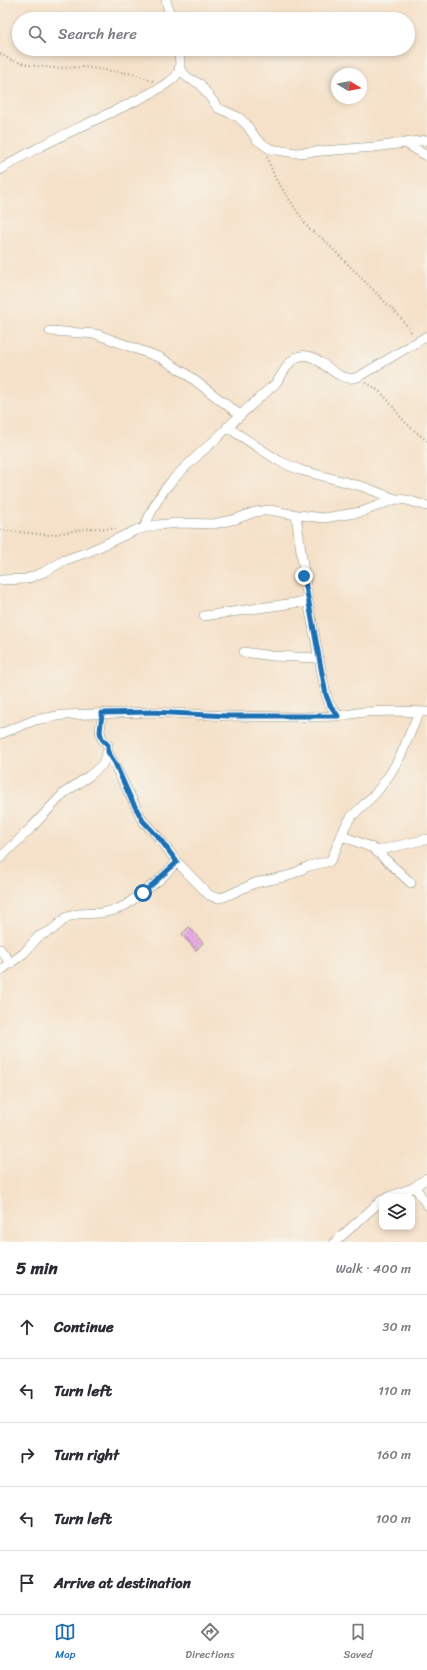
<!DOCTYPE html>
<meta charset="utf-8">
<style>
body{margin:0;font-family:Sriracha,sans-serif;background:#f7f7f7;color:#2b2b33}
.controls{position:absolute;right:12px;bottom:12px;display:grid;overflow:hidden;border-radius:8px;box-shadow:0 2px 6px #0003}
.controls button{width:36px;height:36px;display:grid;place-items:center;padding:0;border:0;border-bottom:1px solid #e1e1e2;background:#fff;color:#2b2b33;font:20px sans-serif}
.compass{position:absolute;left:331px;top:68px;width:36px;height:36px;border-radius:50%;background:#fff;box-shadow:0 2px 6px #0003;rotate:100deg}
.stop{position:absolute;width:12px;height:12px;margin:-9px;border:3px solid #1f6fb2;border-radius:50%;background:#fff}
.stop.end{background:#1f6fb2;border-color:#fff;box-shadow:0 1px 4px #0008}
.list{margin:0;padding:0;list-style:none}
h2{display:flex;justify-content:space-between;align-items:center;height:52px;margin:0;padding:0 16px;font-size:17px}
h2 small{font-size:13px;font-weight:400;color:#7c7c81}
.list li{display:grid;grid-template-columns:26px 1fr auto;gap:12px;align-items:center;box-sizing:border-box;height:64px;padding:0 16px;border-top:1px solid #e1e1e2}
.list b{display:block;font-size:15px;white-space:nowrap}
.list em{font-size:13px;font-style:normal;color:#7c7c81}
.icon{flex:none;width:22px;height:22px;fill:none;stroke:currentColor;stroke-width:2;stroke-linecap:round;stroke-linejoin:round}
.map{position:relative;flex:none;width:427px;height:1242px;overflow:hidden}
.search{position:absolute;background:#fff;box-shadow:0 2px 6px #0003;left:12px;right:12px;top:12px;height:44px;display:flex;align-items:center;gap:10px;box-sizing:border-box;padding:0 14px;border-radius:22px;color:#7c7c81;font-size:15px}
.sheet{height:372px;background:#fff}
nav{display:flex;justify-content:space-around;align-items:center;box-sizing:border-box;height:56px;border-top:1px solid #e1e1e2;background:#fff;font-size:11px;color:#7c7c81}
nav a{display:grid;justify-items:center;gap:2px}
nav .on{color:#1f6fb2}
.map>svg:first-child{display:block}
.building{fill:url(#building-back-hatch)}
.lines{fill:none;stroke-linecap:round;stroke-linejoin:round}
.street-casing{stroke:#8a8f7e;stroke-width:10}
.path{stroke:#8a8f7e;stroke-width:2;stroke-dasharray:1 3;stroke-linecap:butt}
.street{stroke:#fff;stroke-width:9}
.route{stroke:#1f6fb2;stroke-width:5}
</style>
<div class="map">
<svg width="427" height="1242" viewBox="0 0 427 1242">
<defs>
<pattern id="building-back-hatch" width="6" height="6" patternUnits="userSpaceOnUse"><rect width="6" height="6" fill="#ebabe4"/><path d="M-1 5l2 2M0 0l6 6M5-1l2 2" fill="none" stroke="#be8cba"/></pattern>
</defs>
<rect width="100%" height="100%" fill="#f7f3e8"/>
<filter id="ink" filterUnits="userSpaceOnUse"><feTurbulence type="fractalNoise" baseFrequency=".025" numOctaves="2"/><feDisplacementMap in="SourceGraphic" scale="8" xChannelSelector="R" yChannelSelector="G"/><feConvolveMatrix kernelMatrix="1 2 1 2 8 2 1 2 1" color-interpolation-filters="sRGB"/></filter>
<filter id="wash" filterUnits="userSpaceOnUse"><feTurbulence type="fractalNoise" baseFrequency=".012" numOctaves="4" result="noise"/><feDisplacementMap in="SourceGraphic" scale="16" xChannelSelector="R" yChannelSelector="G"/><feGaussianBlur stdDeviation="0.9" result="paint"/><feColorMatrix in="noise" values="0 0 0 0 0 0 0 0 0 0 0 0 0 0 0 0 0 1.4 0 .05"/><feComposite in="paint" operator="in"/></filter>
<g filter="url(#wash)">
<rect width="100%" height="100%" fill="#f5e1c9"/>
<g id="blocks">
<path class="building" d="M 189,927 L 203,943 L 196,950 L 182,934 Z"/>
</g>
</g>
<g filter="url(#ink)">
<use href="#blocks" fill-opacity="0" stroke="#8a8f7e" stroke-width="1"/>
<g class="lines">
<defs>
<path id="street" d="M 166,0 L 171,19
M 179,68 L 188,78 L 200,84 L 218,108 L 238,117 L 246,124 L 257,140 L 270,149 L 296,153 L 375,147 L 427,140
M 407,144 L 427,156
M 0,170 C 30,150 64,135 97,119 C 113,111 171,87 178,73 C 182,66 179,56 178,49
M 50,331 L 96,334 L 161,358 L 185,373 L 240,415
M 227,427 L 279,461 L 300,470 L 364,487 L 395,499
M 296,515 L 308,601 L 326,695 L 330,705 L 338,716
M 144,528 C 151,511 158,496 170,483 C 184,467 200,453 216,439 C 235,420 254,402 274,385 C 283,376 287,360 300,356 C 320,351 335,385 358,377 L 427,336
M 0,580 L 26,579 L 44,572 L 65,560 L 88,552 L 136,530 L 157,525 L 179,523 L 213,524 L 236,519 L 255,512 L 270,510 L 290,514 L 324,518 L 361,512 L 396,499 L 407,500 L 427,506
M 204,616 L 308,601
M 244,652 L 272,656 L 319,658
M 0,734 L 35,720 L 63,715 L 152,712 L 228,716 L 299,717 L 338,716 L 364,712 L 396,711 L 427,712
M 108,752 L 143,821 L 160,839 L 177,862 L 209,895 L 217,898 L 224,897 L 255,883 L 288,876 L 309,866 L 330,861 L 333,856 L 345,827 L 351,817 L 376,793 L 390,774 L 401,755 L 419,712
M 342,836 L 373,848 L 411,883
M 376,851 L 427,839
M 0,858 L 31,828 L 64,793 L 89,776 L 102,765 L 108,750 L 108,745 L 102,739 L 100,731 L 102,713
M 0,949 L 11,964
M 0,971 L 24,953 L 39,936 L 52,930 L 67,917 L 78,914 L 100,913 L 115,910 L 126,905 L 159,880 L 177,862
M 415,1187 L 427,1205
M 388,1197 L 413,1188 L 427,1178
M 335,1242 L 382,1200"/>
</defs>
<use href="#street" class="street-casing"/>
<path class="path" d="M 0,54 L 11,60 L 29,65 L 54,68 L 84,67 L 134,74 L 153,81
M 267,157 L 275,178 L 309,229 L 322,238 L 400,317 L 413,334
M 366,383 C 387,393 391,407 406,423 C 412,429 420,435 427,441
M 0,530 L 49,535 L 91,528 L 116,529"/>
<use href="#street" class="street"/>
</g>
</g>
<g class="lines" filter="url(#ink)">
<path class="route" d="M 143,893 L 177,862 L 160,839 L 143,821 L 131,799 L 115,763 L 108,752 L 108,745 L 102,739 L 100,732 L 102,713 L 152,712 L 228,716 L 338,716 L 330,705 L 326,695 L 304,576"/>
</g>
</svg>
<div class="controls">
<button><svg class="icon" aria-label="layers" viewBox="0 0 24 24"><path d="M12 4l9 5-9 5-9-5zM3 14l9 5 9-5"/></svg></button>
</div>
<svg class="compass" viewBox="-18 -18 36 36"><path d="M0-13l5 13h-10z" fill="#e53935"/><path d="M0 13l5-13h-10z" fill="#7c7c81"/></svg>
<div class="stop" style="left:143px;top:893px"></div>
<div class="stop end" style="left:304px;top:576px"></div>
<div class="search"><svg class="icon" aria-label="search" viewBox="0 0 24 24"><circle cx="10" cy="10" r="6"/><path d="M15 15l6 6"/></svg>Search here</div>
</div>
<section class="sheet">
<h2>5 min<small>Walk · 400 m</small></h2>
<ul class="list">
<li><svg class="icon" aria-label="ahead" viewBox="0 0 24 24"><path d="M12 20V5M6 11l6-6 6 6"/></svg><div><b>Continue</b></div><em>30 m</em></li>
<li><svg class="icon" aria-label="left" viewBox="0 0 24 24"><path d="M17 20v-9H6M10 6l-5 5 5 5"/></svg><div><b>Turn left</b></div><em>110 m</em></li>
<li><svg class="icon" aria-label="right" viewBox="0 0 24 24"><path d="M7 20v-9h11M14 6l5 5-5 5"/></svg><div><b>Turn right</b></div><em>160 m</em></li>
<li><svg class="icon" aria-label="left" viewBox="0 0 24 24"><path d="M17 20v-9H6M10 6l-5 5 5 5"/></svg><div><b>Turn left</b></div><em>100 m</em></li>
<li><svg class="icon" aria-label="arrive" viewBox="0 0 24 24"><path d="M6 21V4h12l-3 4 3 4H6"/></svg><div><b>Arrive at destination</b></div></li>
</ul>
</section>
<nav>
<a class="on"><svg class="icon" aria-label="map" viewBox="0 0 24 24"><path d="M3 6l6-2 6 2 6-2v14l-6 2-6-2-6 2zM9 4v14M15 6v14"/></svg>Map</a>
<a><svg class="icon" aria-label="directions" viewBox="0 0 24 24"><path d="M12 3l9 9-9 9-9-9zM9 14v-3h6M13 9l2 2-2 2"/></svg>Directions</a>
<a><svg class="icon" aria-label="saved" viewBox="0 0 24 24"><path d="M7 4h10v16l-5-4-5 4z"/></svg>Saved</a>
</nav>
